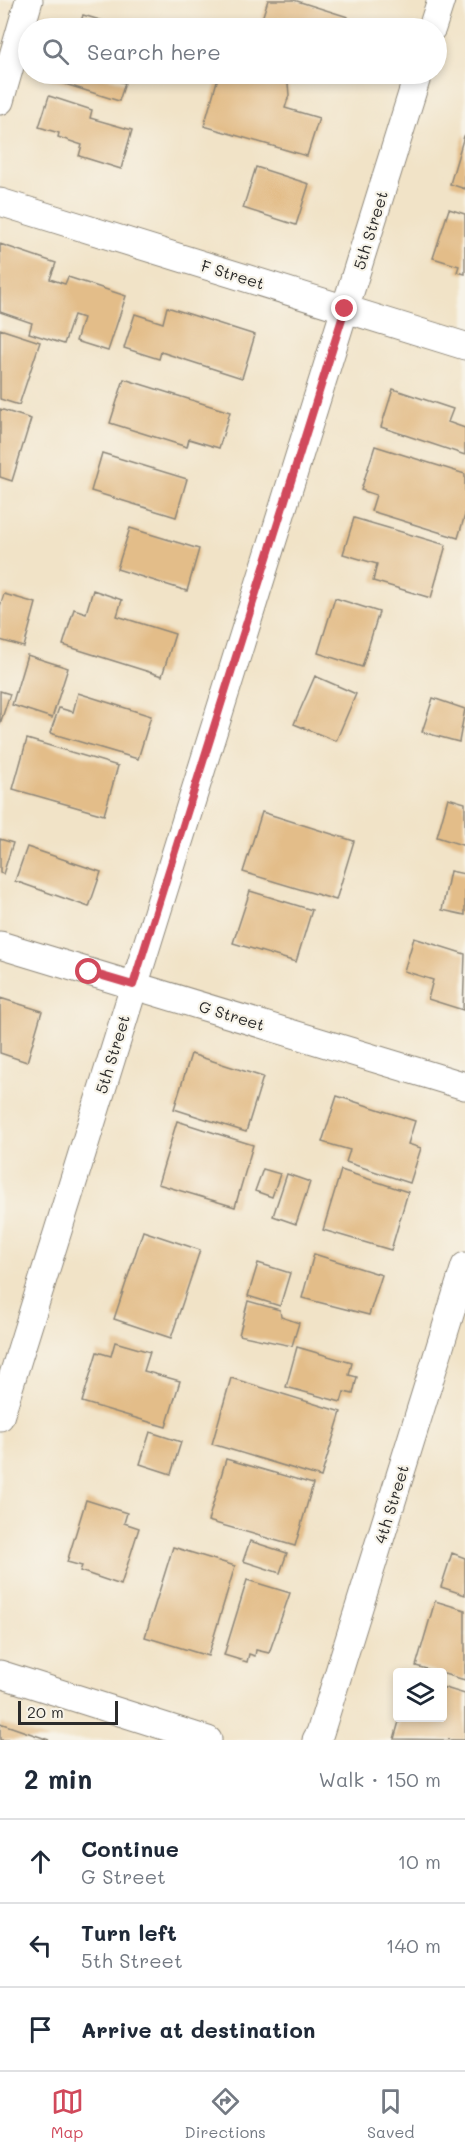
<!DOCTYPE html>
<meta charset="utf-8">
<style>
body{margin:0;font-family:Mali,sans-serif;background:#f2f2f3;color:#1f2937}
.controls{position:absolute;right:18px;bottom:18px;display:grid;overflow:hidden;border-radius:6px;box-shadow:0 3px 9px #0003}
.controls button{width:54px;height:54px;display:grid;place-items:center;padding:0;border:0;border-bottom:2px solid #e0e1e3;background:#fff;color:#1f2937;font:30px sans-serif}
.scale{position:absolute;left:18px;bottom:15px;width:100px;box-sizing:border-box;padding-left:6px;border:3px solid #2b2b2b;border-top:0;font-size:16px;line-height:21px;white-space:nowrap;color:#2b2b2b;-webkit-text-stroke:4px #f7f3e8;paint-order:stroke}
.stop{position:absolute;width:18px;height:18px;margin:-14px;border:4px solid #d1495b;border-radius:50%;background:#fff}
.stop.end{background:#d1495b;border-color:#fff;box-shadow:0 2px 6px #0008}
.list{margin:0;padding:0;list-style:none}
h2{display:flex;justify-content:space-between;align-items:center;height:78px;margin:0;padding:0 24px;font-size:26px}
h2 small{font-size:20px;font-weight:400;color:#747a83}
.list li{display:grid;grid-template-columns:39px 1fr auto;gap:18px;align-items:center;box-sizing:border-box;height:84px;padding:0 24px;border-top:2px solid #e0e1e3}
.list b{display:block;font-size:22px;white-space:nowrap}
.list p{margin:0;font-size:20px;white-space:nowrap;color:#747a83}
.list em{font-size:20px;font-style:normal;color:#747a83}
.icon{flex:none;width:33px;height:33px;fill:none;stroke:currentColor;stroke-width:2;stroke-linecap:round;stroke-linejoin:round}
.map{position:relative;flex:none;width:465px;height:1740px;overflow:hidden}
.search{position:absolute;background:#fff;box-shadow:0 3px 9px #0003;left:18px;right:18px;top:18px;height:66px;display:flex;align-items:center;gap:15px;box-sizing:border-box;padding:0 21px;border-radius:33px;color:#747a83;font-size:22px}
.sheet{height:330px;background:#fff}
nav{display:flex;justify-content:space-around;align-items:center;box-sizing:border-box;height:84px;border-top:2px solid #e0e1e3;background:#fff;font-size:16px;color:#747a83}
nav a{display:grid;justify-items:center;gap:3px}
nav .on{color:#d1495b}
.map>svg:first-child{display:block}
.building{fill:#e3bd89}
.lines{fill:none;stroke-linecap:round;stroke-linejoin:round}
.street-casing{stroke:#8e8779;stroke-width:29}
.street{stroke:#fff;stroke-width:27}
.route{stroke:#d1495b;stroke-width:8}
.labels{text-anchor:middle;dominant-baseline:central;stroke-width:4.5;stroke-linejoin:round;paint-order:stroke}
.street-label{font-size:16px;fill:#2b2b2b;stroke:#f7f3e8}
</style>
<div class="map">
<svg width="465" height="1740" viewBox="0 0 465 1740">
<rect width="100%" height="100%" fill="#f7f3e8"/>
<filter id="ink" filterUnits="userSpaceOnUse"><feTurbulence type="fractalNoise" baseFrequency=".0167" numOctaves="2"/><feDisplacementMap in="SourceGraphic" scale="12" xChannelSelector="R" yChannelSelector="G"/><feConvolveMatrix kernelMatrix="1 2 1 2 8 2 1 2 1" color-interpolation-filters="sRGB"/></filter>
<filter id="wash" filterUnits="userSpaceOnUse"><feTurbulence type="fractalNoise" baseFrequency=".008" numOctaves="4" result="noise"/><feDisplacementMap in="SourceGraphic" scale="24" xChannelSelector="R" yChannelSelector="G"/><feGaussianBlur stdDeviation="1.35" result="paint"/><feColorMatrix in="noise" values="0 0 0 0 0 0 0 0 0 0 0 0 0 0 0 0 0 1.4 0 .05"/><feComposite in="paint" operator="in"/></filter>
<g filter="url(#wash)">
<rect width="100%" height="100%" fill="#f1e3c7"/>
<g id="blocks">
<path class="building" d="M 268,0 L 294,0 L 348,17 L 345,28 L 259,28 Z
M 83,15 L 127,28 L 79,28 Z
M 50,74 L 93,74 L 125,83 L 119,101 L 49,79 Z
M 219,74 L 252,74 L 288,84 L 289,95 L 285,108 L 319,118 L 307,156 L 204,126 Z
M 49,96 L 92,110 L 90,118 L 132,130 L 121,169 L 79,156 L 82,145 L 58,137 L 59,133 L 39,127 Z
M 464,136 L 465,136 L 465,189 L 450,184 Z
M 256,167 L 309,184 L 296,225 L 243,208 Z
M 449,209 L 465,214 L 465,274 L 457,272 L 459,266 L 433,258 Z
M 0,244 L 56,263 L 50,279 L 65,284 L 68,277 L 126,296 L 108,351 L 76,341 L 83,318 L 74,315 L 64,344 L 29,333 L 32,323 L 0,312 Z
M 167,307 L 255,335 L 242,378 L 161,352 L 159,359 L 124,348 L 135,314 L 163,323 Z
M 0,329 L 40,342 L 19,405 L 0,399 Z
M 124,379 L 230,412 L 219,448 L 189,439 L 187,447 L 110,423 Z
M 393,389 L 453,409 L 448,422 L 465,428 L 465,455 L 381,427 Z
M 0,409 L 31,419 L 12,481 L 0,477 Z
M 375,446 L 465,474 L 465,515 L 458,538 L 371,511 L 376,495 L 361,490 Z
M 102,453 L 187,479 L 176,517 L 91,491 Z
M 354,518 L 446,545 L 431,598 L 373,581 L 377,564 L 343,554 Z
M 130,528 L 199,549 L 187,591 L 117,569 Z
M 93,590 L 122,600 L 117,616 L 175,634 L 162,676 L 63,645 L 74,609 L 86,613 Z
M 4,594 L 36,603 L 24,647 L 0,640 L 0,606 Z
M 335,598 L 379,612 L 362,667 L 318,653 Z
M 27,655 L 68,668 L 52,718 L 12,705 Z
M 315,676 L 356,694 L 336,741 L 294,724 Z
M 0,691 L 10,694 L 0,724 Z
M 78,693 L 151,716 L 138,759 L 50,733 L 59,708 L 73,712 Z
M 433,698 L 465,709 L 459,742 L 422,732 Z
M 27,739 L 118,766 L 104,815 L 13,789 Z
M 448,798 L 465,803 L 465,846 L 437,837 Z
M 262,812 L 354,841 L 336,900 L 243,872 Z
M 0,839 L 13,843 L 3,874 L 0,873 Z
M 27,847 L 101,872 L 89,907 L 15,881 Z
M 450,871 L 465,874 L 465,915 L 442,910 Z
M 250,891 L 312,910 L 296,962 L 233,943 Z
M 414,938 L 465,954 L 463,1010 L 428,999 L 433,980 L 404,971 Z
M 0,998 L 42,1011 L 27,1062 L 0,1053 Z
M 191,1054 L 263,1077 L 246,1132 L 174,1109 Z
M 337,1096 L 415,1121 L 408,1144 L 421,1148 L 410,1183 L 346,1162 L 350,1150 L 322,1142 Z
M 177,1121 L 253,1145 L 235,1207 L 158,1184 Z
M 263,1169 L 280,1174 L 272,1197 L 255,1191 Z
M 341,1170 L 408,1192 L 391,1250 L 323,1230 Z
M 287,1174 L 310,1182 L 296,1224 L 273,1216 Z
M 143,1231 L 200,1250 L 171,1338 L 114,1319 Z
M 314,1254 L 382,1275 L 369,1315 L 302,1298 Z
M 258,1263 L 290,1273 L 280,1306 L 248,1296 Z
M 248,1301 L 280,1310 L 281,1317 L 299,1323 L 292,1346 L 239,1335 Z
M 115,1342 L 150,1352 L 144,1371 L 180,1381 L 166,1427 L 82,1402 L 97,1352 L 111,1356 Z
M 297,1347 L 352,1363 L 349,1375 L 357,1377 L 353,1394 L 344,1392 L 341,1402 L 286,1387 Z
M 231,1378 L 341,1412 L 321,1477 L 212,1444 Z
M 150,1432 L 181,1442 L 171,1474 L 140,1464 Z
M 226,1459 L 313,1484 L 295,1546 L 208,1521 Z
M 86,1500 L 127,1513 L 124,1523 L 139,1528 L 121,1585 L 80,1571 L 82,1566 L 67,1562 Z
M 250,1541 L 287,1553 L 280,1573 L 243,1561 Z
M 173,1547 L 235,1566 L 208,1656 L 145,1637 Z
M 452,1553 L 465,1558 L 465,1595 L 441,1587 Z
M 247,1580 L 290,1593 L 269,1653 L 256,1650 L 255,1656 L 249,1654 L 247,1662 L 224,1655 Z
M 435,1601 L 465,1610 L 465,1680 L 416,1666 Z
M 442,1687 L 465,1694 L 465,1740 L 394,1739 L 400,1718 L 442,1718 Z
M 0,1723 L 49,1740 L 0,1740 Z"/>
</g>
</g>
<g filter="url(#ink)">
<use href="#blocks" fill-opacity="0" stroke="#8e8779" stroke-width="1.5"/>
<g class="lines">
<defs>
<path id="street" d="M 432,28 L 441,0
M 0,101 L 29,0
M 0,202 L 465,346
M 0,945 L 465,1086
M 0,1417 L 418,74
M 0,1674 L 208,1740
M 316,1740 L 320,1733 L 465,1266"/>
</defs>
<use href="#street" class="street-casing"/>
<use href="#street" class="street"/>
</g>
</g>
<g class="lines" filter="url(#ink)">
<path class="route" d="M 89,972 L 133,985 L 345,309"/>
</g>
<g class="labels">
<g class="street-label">
<text transform="translate(370 230) rotate(-73)">5th Street</text>
<text transform="translate(233 274) rotate(17)">F Street</text>
<text transform="translate(232 1015) rotate(17)">G Street</text>
<text transform="translate(112 1054) rotate(-73)">5th Street</text>
<text transform="translate(391 1504) rotate(-73)">4th Street</text>
</g>
</g>
</svg>
<div class="controls">
<button><svg class="icon" aria-label="layers" viewBox="0 0 24 24"><path d="M12 4l9 5-9 5-9-5zM3 14l9 5 9-5"/></svg></button>
</div>
<div class="scale">20 m</div>
<div class="stop" style="left:89px;top:972px"></div>
<div class="stop end" style="left:345px;top:309px"></div>
<div class="search"><svg class="icon" aria-label="search" viewBox="0 0 24 24"><circle cx="10" cy="10" r="6"/><path d="M15 15l6 6"/></svg>Search here</div>
</div>
<section class="sheet">
<h2>2 min<small>Walk · 150 m</small></h2>
<ul class="list">
<li><svg class="icon" aria-label="ahead" viewBox="0 0 24 24"><path d="M12 20V5M6 11l6-6 6 6"/></svg><div><b>Continue</b><p>G Street</p></div><em>10 m</em></li>
<li><svg class="icon" aria-label="left" viewBox="0 0 24 24"><path d="M17 20v-9H6M10 6l-5 5 5 5"/></svg><div><b>Turn left</b><p>5th Street</p></div><em>140 m</em></li>
<li><svg class="icon" aria-label="arrive" viewBox="0 0 24 24"><path d="M6 21V4h12l-3 4 3 4H6"/></svg><div><b>Arrive at destination</b></div></li>
</ul>
</section>
<nav>
<a class="on"><svg class="icon" aria-label="map" viewBox="0 0 24 24"><path d="M3 6l6-2 6 2 6-2v14l-6 2-6-2-6 2zM9 4v14M15 6v14"/></svg>Map</a>
<a><svg class="icon" aria-label="directions" viewBox="0 0 24 24"><path d="M12 3l9 9-9 9-9-9zM9 14v-3h6M13 9l2 2-2 2"/></svg>Directions</a>
<a><svg class="icon" aria-label="saved" viewBox="0 0 24 24"><path d="M7 4h10v16l-5-4-5 4z"/></svg>Saved</a>
</nav>
